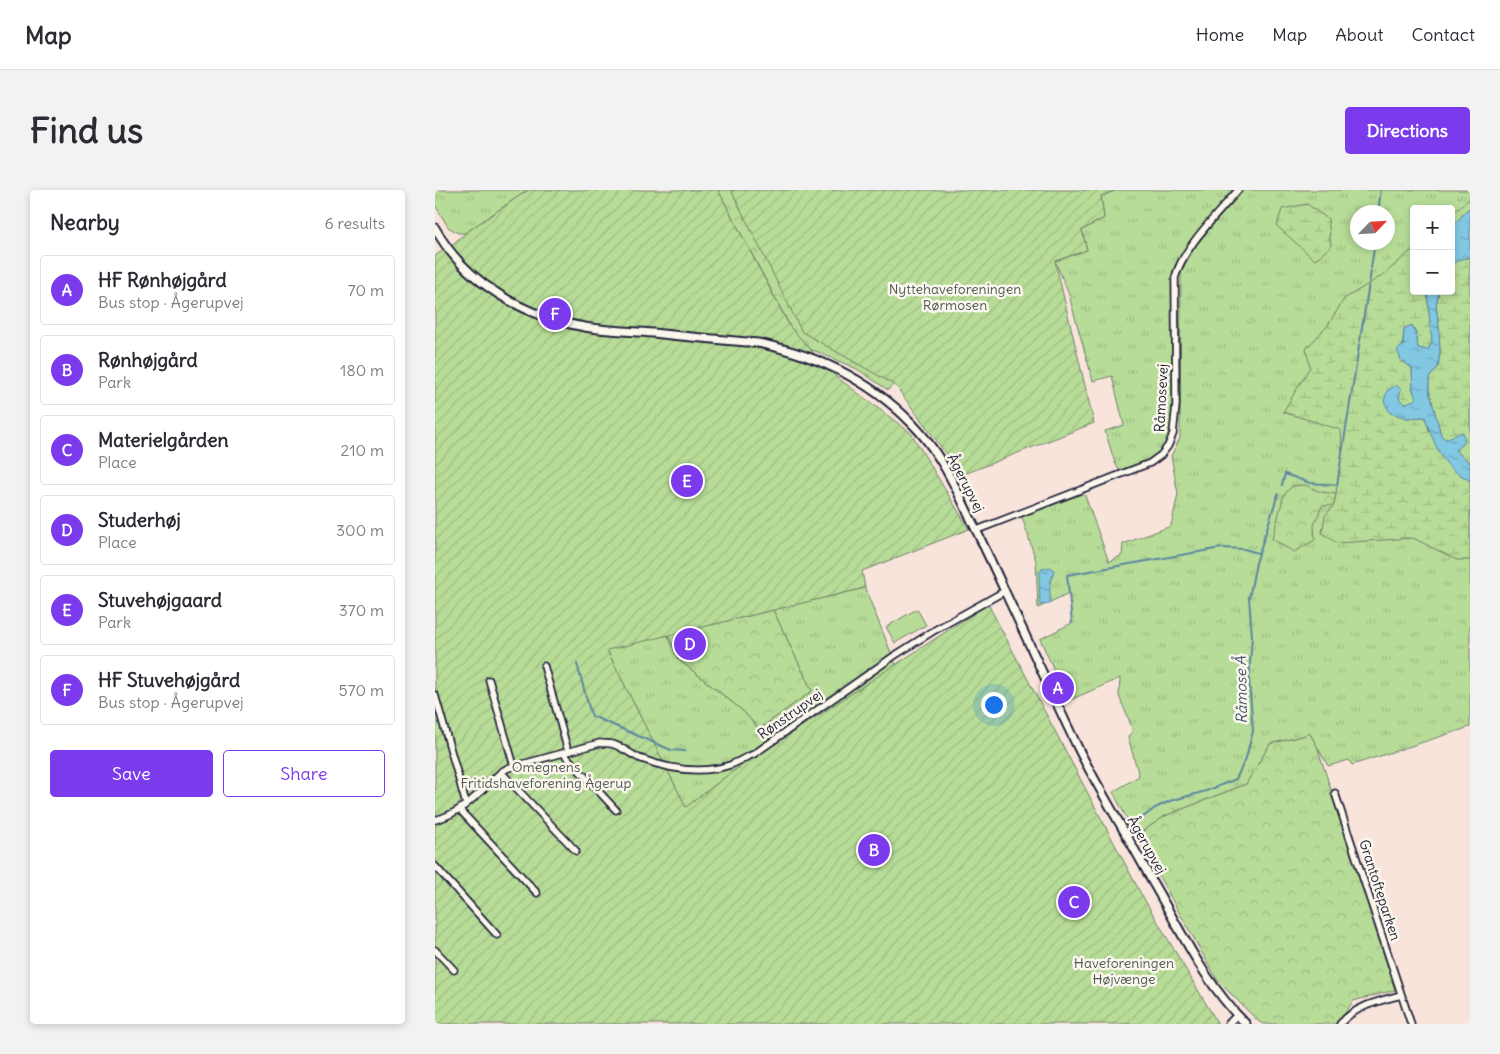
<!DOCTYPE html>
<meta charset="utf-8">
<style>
body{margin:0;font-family:Delius,sans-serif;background:#f2f2f3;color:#2b2b33}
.controls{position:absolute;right:15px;top:15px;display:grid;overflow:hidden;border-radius:5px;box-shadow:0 2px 8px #0003}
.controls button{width:45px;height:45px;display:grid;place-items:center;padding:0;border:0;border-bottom:1px solid #e1e1e2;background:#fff;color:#2b2b33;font:25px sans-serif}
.compass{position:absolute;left:915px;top:15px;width:45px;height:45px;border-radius:50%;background:#fff;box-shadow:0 2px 8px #0003;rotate:65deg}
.you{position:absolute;left:558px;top:514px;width:18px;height:18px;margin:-12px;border:4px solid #fff;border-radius:50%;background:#1a73e8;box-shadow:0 0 0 8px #1a73e833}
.badge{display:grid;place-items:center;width:32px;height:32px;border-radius:50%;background:#7c3aed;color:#fff;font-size:16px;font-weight:700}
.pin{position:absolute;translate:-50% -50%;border:2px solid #fff;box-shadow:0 1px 5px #0006}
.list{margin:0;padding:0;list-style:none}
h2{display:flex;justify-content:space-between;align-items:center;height:65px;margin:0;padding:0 20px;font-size:21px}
h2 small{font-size:16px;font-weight:400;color:#7c7c81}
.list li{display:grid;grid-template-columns:32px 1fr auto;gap:15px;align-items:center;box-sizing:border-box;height:70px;margin:0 10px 10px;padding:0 10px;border:1px solid #e1e1e2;border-radius:5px}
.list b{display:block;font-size:19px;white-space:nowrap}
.list p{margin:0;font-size:16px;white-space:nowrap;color:#7c7c81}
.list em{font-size:16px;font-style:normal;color:#7c7c81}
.actions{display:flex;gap:10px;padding:15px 20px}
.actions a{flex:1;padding:11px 0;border:1px solid #7c3aed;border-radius:5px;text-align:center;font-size:18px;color:#7c3aed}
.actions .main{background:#7c3aed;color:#fff}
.map{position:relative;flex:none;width:1035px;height:834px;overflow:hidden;border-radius:5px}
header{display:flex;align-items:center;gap:30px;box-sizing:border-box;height:70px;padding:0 25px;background:#fff;border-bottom:1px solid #e1e1e2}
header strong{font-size:24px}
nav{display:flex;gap:28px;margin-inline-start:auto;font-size:18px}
.intro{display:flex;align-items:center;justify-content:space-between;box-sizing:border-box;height:120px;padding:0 30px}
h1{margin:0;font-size:35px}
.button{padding:12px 22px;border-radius:5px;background:#7c3aed;color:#fff;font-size:18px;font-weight:700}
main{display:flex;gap:30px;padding:0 30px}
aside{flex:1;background:#fff;border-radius:5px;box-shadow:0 2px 8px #0003}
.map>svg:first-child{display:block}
.grass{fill:url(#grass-tufts);stroke:#6c7f69;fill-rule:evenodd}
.forest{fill:url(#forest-crowns);stroke:#6c7f69}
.wetland{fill:url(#wetland-marsh);stroke:#6c7f69}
.garden{fill:url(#garden-furrows);stroke:#6c7f69}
.pitch{fill:#b7dc97;stroke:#6c7f69}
.water{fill:url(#water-ripples);stroke:#5c86a0}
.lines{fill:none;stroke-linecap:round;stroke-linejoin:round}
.stream{stroke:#5c86a0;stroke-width:2}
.minor-casing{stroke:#22223b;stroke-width:9}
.tertiary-casing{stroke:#22223b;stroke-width:11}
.minor{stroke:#fbf7ec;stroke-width:5.5}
.tertiary{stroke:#fbf7ec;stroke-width:7}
.labels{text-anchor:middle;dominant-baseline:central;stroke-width:5;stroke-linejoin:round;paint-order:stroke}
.park-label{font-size:14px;fill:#4f5a57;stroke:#fbf7ec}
.street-label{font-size:14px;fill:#22223b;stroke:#fbf7ec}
.water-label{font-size:15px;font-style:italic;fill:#3f546d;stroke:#fbf7ec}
</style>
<header>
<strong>Map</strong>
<nav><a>Home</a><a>Map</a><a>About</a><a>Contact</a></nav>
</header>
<div class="intro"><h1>Find us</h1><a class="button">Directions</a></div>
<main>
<aside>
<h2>Nearby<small>6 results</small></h2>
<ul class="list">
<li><span class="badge">A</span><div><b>HF Rønhøjgård</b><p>Bus stop · Ågerupvej</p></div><em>70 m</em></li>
<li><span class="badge">B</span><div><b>Rønhøjgård</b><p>Park</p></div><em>180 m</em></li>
<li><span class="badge">C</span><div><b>Materielgården</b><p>Place</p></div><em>210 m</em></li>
<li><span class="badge">D</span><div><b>Studerhøj</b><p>Place</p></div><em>300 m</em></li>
<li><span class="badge">E</span><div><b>Stuvehøjgaard</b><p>Park</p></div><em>370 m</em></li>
<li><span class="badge">F</span><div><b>HF Stuvehøjgård</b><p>Bus stop · Ågerupvej</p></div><em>570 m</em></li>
</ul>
<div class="actions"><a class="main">Save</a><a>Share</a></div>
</aside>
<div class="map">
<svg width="1035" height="834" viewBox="0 0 1035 834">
<defs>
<pattern id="grass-tufts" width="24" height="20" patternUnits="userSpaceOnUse" patternTransform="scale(1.25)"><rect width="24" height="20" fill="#b7dc97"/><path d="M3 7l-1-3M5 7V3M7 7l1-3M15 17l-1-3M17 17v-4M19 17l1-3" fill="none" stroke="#9dbc83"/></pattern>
<pattern id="forest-crowns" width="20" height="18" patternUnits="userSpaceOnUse" patternTransform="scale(1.25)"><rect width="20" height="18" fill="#b7dc97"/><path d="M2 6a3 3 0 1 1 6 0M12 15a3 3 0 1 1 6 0" fill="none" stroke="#9dbc83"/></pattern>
<pattern id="wetland-marsh" width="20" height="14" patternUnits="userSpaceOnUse" patternTransform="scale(1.25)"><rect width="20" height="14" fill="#b7dc97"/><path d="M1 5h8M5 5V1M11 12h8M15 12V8" fill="none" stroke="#9dbc83"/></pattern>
<pattern id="garden-furrows" width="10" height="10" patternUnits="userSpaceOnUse" patternTransform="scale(1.25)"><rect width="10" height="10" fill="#b7dc97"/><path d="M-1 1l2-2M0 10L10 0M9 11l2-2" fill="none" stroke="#9dbc83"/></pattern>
<pattern id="water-ripples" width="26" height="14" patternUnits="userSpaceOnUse" patternTransform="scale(1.25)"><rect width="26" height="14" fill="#82c8e3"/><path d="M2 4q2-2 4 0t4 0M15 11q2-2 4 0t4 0" fill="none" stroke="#6aa2b9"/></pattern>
</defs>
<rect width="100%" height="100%" fill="#f9e4dc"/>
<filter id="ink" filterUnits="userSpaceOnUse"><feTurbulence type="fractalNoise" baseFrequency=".02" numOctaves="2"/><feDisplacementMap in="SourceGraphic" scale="10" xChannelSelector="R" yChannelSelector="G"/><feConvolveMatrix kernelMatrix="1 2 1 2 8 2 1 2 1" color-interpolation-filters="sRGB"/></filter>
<g filter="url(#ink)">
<path class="grass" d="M 0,0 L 93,0 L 30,43 L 23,43 L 13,37 L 0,15 Z
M 682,0 L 798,0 L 740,75 L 738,86 L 737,214 L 735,243 L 725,263 L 712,271 L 684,280 L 680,273 L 670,241 L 689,235 L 677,186 L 658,191 L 633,102 L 620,71 L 652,60 L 647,40 L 669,28 L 666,6 Z
M 809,0 L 1035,0 L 1035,537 L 917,575 L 914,570 L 893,576 L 874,542 L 872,545 L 835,554 L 811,594 L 730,626 L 701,646 L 678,602 L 704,586 L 693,547 L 698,540 L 684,506 L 685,488 L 633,511 L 605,449 L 637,433 L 634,403 L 603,418 L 601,371 L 587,327 L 649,303 L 674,372 L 687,365 L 688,354 L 736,336 L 743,304 L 736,266 L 745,248 L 746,85 C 753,58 790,22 809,0 ZM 979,19 L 1016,19 L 1016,101 L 979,101 ZM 922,22 L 952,22 L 952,52 L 922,52 Z
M 148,327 L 366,413 L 430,398 L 461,475 L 294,584 L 251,618 L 172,460 ZM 338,420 L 377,501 L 324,539 L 308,521 L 243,469 L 233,446 Z"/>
<path class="forest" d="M 283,0 L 302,0 L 464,188 L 453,200 L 422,179 L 385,163 L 357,152 L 355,136 Z
M 870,295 L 886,302 L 901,304 L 899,315 L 887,316 L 879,335 L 880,350 L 859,362 L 837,349 L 849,305 L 857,296 Z
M 338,420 L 377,501 L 324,539 L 308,521 L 243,469 L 233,445 Z
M 874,542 L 882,556 L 960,800 L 918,811 L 903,834 L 828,834 L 823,831 L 783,791 L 701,646 L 730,626 L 811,594 L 835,554 L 871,545 Z"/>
<path class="wetland" d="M 1035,8 L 1035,17 L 1016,38 L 1016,25 Z
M 872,14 L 893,29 L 896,56 L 880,70 L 842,36 L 847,19 Z
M 979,58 L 979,101 L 992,101 L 997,152 L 993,160 L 983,158 L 981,144 L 977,135 L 969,139 L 966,170 L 977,178 L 978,200 L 982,209 L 970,214 L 952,201 L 972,228 L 990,227 L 994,240 L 1018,279 L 1035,291 L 1035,370 L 1022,370 L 978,348 L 902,353 L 887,343 L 890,326 L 899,315 L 901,304 L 907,262 L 906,240 L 848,222 L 875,177 L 871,159 L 893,135 L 909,109 L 948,85 Z
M 1035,67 L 1035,273 L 1019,260 L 1006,245 L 994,200 L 994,188 L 1003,177 L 1005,162 L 1004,138 L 1001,114 L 1004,101 L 1016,101 L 1016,75 L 1023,70 Z"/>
<path class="garden" d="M 93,0 L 283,0 L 355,137 L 399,185 L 476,243 L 534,339 L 427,381 L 430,398 L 172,460 L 251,617 L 294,584 L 553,414 L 705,702 L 783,834 L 0,834 L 0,66 L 20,52 L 30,43 Z
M 296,0 L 682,0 L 666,6 L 669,28 L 647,40 L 652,60 L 620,71 L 659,233 L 527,285 L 460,195 L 367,142 Z"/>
<path class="pitch" d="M 482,419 L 491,435 L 460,453 L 451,437 Z"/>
<path class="water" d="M 1035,17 L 1035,67 L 1023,70 L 1016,75 L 1016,38 Z
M 992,101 L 1004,101 L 1001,115 L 1004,138 L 1005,162 L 1003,177 L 994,188 L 994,200 L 1006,245 L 1010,249 L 1028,242 L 1030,252 L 1020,260 L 1035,273 L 1035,291 C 1030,287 1023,284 1018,280 C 1003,267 996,245 990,227 L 972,228 L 955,223 L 949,211 L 952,201 L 961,195 L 966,199 L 964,209 L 970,214 L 981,209 L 978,200 L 977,178 L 966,170 L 962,160 L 968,156 L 969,139 L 977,135 L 981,144 L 983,158 L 993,160 L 997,152 Z
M 616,377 L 619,381 L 615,393 L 615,414 L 605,415 L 604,383 L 607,379 Z"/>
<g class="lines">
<path class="stream" d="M 943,22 L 946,0
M 936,78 L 940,52
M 847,295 L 850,284 L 875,293 L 902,295 L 936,81
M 637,433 L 632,385 L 786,358 L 809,359 L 823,363
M 142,474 L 155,521 L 157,526 L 236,560 L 251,561
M 703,631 L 720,618 L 735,611 L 771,601 L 801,589 L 811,568 L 818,541 L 814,489 L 817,446 L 814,408 L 821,373 L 843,304"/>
<defs>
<path id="minor" d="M 542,340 L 715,273 L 726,265 L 733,256 L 738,244 L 741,215 L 740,88 C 748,57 782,25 803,0
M 109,476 L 133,561
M 54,490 L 79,576
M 0,505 L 31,614
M 128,563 L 181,620
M 66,582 L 141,661
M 900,603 L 976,834
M 25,620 L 102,703
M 0,630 C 28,623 46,601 66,582 L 73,578 L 165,553 C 169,554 173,553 177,554 C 186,556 195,564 204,568 C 233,579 265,585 295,575 C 303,572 311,567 319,564 L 459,466 L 500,440 L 570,401
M 0,676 L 62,745
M 0,760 L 19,780
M 793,834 L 802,825
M 905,834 C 920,816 944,811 966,805"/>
<path id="tertiary" d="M 0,38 C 29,92 90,127 150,137 C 172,141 195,141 218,143 C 253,147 288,150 323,153 C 387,166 441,193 484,241 C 505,265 518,292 531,319 C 545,348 559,377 572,406 C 596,457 619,509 644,560 C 667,605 694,648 718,693 C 746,741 770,794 811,834"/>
</defs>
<use href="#minor" class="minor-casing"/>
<use href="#tertiary" class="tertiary-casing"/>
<use href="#minor" class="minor"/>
<use href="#tertiary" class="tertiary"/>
</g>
</g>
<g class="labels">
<g class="park-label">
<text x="520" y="99">Nyttehaveforeningen<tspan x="520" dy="16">Rørmosen</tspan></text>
<text x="111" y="577">Omegnens<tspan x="111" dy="16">Fritidshaveforening Ågerup</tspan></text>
<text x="689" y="773">Haveforeningen<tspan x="689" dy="16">Højvænge</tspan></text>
</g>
<g class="street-label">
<text transform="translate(726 208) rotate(-87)">Råmosevej</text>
<text transform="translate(531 293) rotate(63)">Ågerupvej</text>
<text transform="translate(355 524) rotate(-35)">Rønstrupvej</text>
<text transform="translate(712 655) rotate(61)">Ågerupvej</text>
<text transform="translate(945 700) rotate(72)">Grantofteparken</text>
</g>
<g class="water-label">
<text transform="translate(806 500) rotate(-91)">Råmose Å</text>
</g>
</g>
</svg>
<div class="controls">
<button>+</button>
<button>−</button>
</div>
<svg class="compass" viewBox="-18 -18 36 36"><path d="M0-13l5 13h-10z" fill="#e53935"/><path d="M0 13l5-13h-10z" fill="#7c7c81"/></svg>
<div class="you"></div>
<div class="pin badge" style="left:623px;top:498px">A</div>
<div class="pin badge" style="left:439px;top:660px">B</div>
<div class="pin badge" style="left:639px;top:712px">C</div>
<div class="pin badge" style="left:255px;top:454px">D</div>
<div class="pin badge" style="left:252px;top:291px">E</div>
<div class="pin badge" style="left:120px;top:124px">F</div>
</div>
</main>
